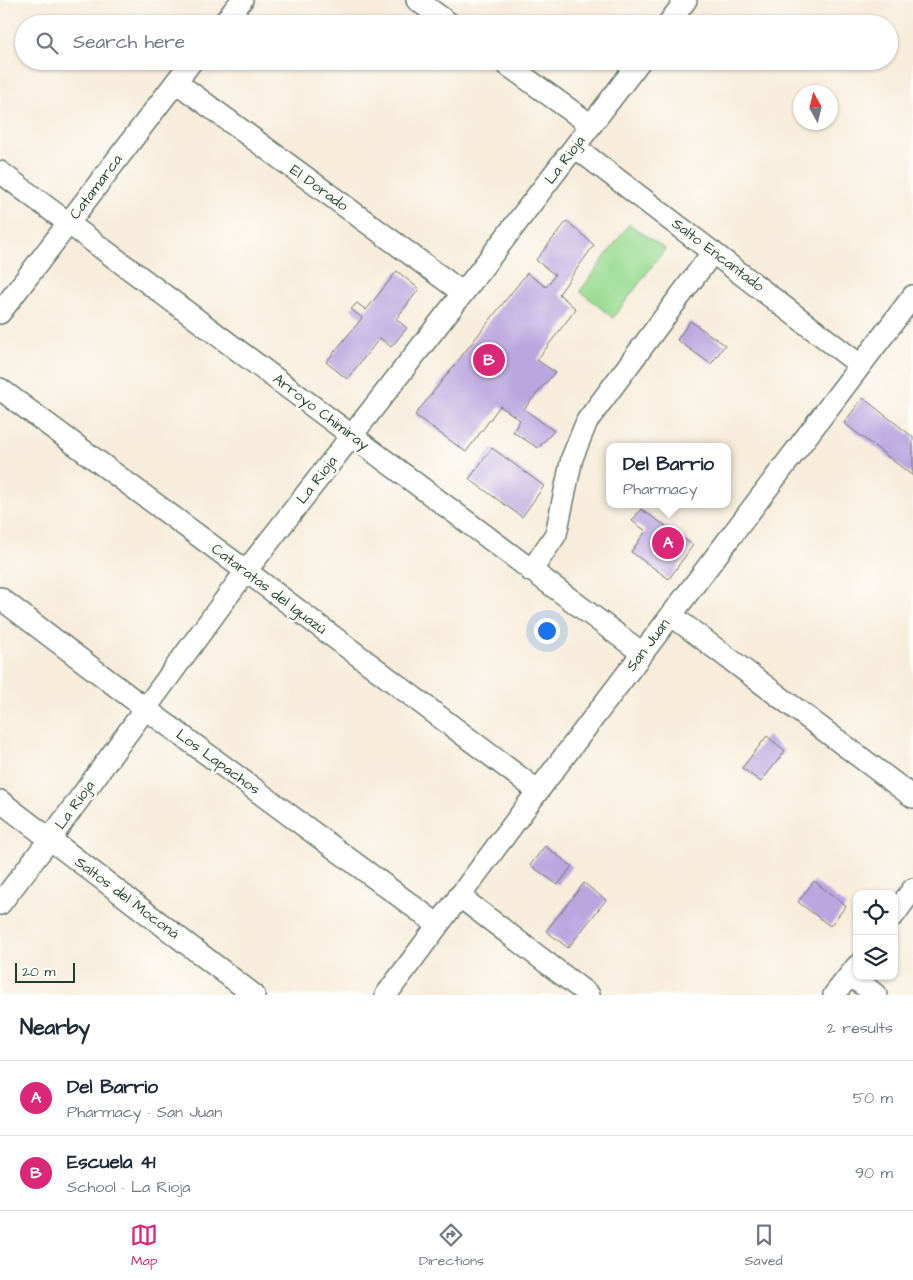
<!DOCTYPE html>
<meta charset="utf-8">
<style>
body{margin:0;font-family:"Architects Daughter",sans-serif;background:#f6f6f7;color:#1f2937}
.controls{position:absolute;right:15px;bottom:15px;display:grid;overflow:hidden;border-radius:10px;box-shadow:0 1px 4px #0004}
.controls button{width:45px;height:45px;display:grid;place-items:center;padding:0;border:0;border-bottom:1px solid #e0e1e3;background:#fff;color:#1f2937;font:25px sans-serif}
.compass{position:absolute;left:793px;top:85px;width:45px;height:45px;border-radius:50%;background:#fff;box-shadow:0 1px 4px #0004;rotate:352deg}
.scale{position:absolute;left:15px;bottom:12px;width:60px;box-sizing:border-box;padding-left:5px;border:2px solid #1f3d34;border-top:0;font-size:14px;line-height:18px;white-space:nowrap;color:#1f3d34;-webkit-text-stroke:4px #fdfcf7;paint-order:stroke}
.you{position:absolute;left:546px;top:630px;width:18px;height:18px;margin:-12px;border:4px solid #fff;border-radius:50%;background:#1a73e8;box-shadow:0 0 0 8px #1a73e833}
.badge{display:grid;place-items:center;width:32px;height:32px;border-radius:50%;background:#db2777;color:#fff;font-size:16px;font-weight:700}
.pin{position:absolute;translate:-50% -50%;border:2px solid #fff;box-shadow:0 1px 5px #0006}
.popup{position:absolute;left:606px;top:443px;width:125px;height:65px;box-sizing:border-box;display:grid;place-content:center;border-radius:10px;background:#fff;filter:drop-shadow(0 1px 4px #0005);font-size:16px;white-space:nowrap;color:#747a83}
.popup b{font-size:19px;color:#1f2937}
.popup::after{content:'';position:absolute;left:50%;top:100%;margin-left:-10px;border:10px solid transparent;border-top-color:#fff}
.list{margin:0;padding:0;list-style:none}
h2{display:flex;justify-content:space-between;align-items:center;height:65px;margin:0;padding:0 20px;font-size:21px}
h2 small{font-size:16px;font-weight:400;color:#747a83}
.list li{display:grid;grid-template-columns:32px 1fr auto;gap:15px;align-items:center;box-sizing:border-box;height:75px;padding:0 20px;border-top:1px solid #e0e1e3}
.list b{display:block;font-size:19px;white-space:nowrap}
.list p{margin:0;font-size:16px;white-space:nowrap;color:#747a83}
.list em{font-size:16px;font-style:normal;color:#747a83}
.icon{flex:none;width:28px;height:28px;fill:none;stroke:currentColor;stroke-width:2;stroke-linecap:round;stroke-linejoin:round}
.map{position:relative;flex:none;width:913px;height:995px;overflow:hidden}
.search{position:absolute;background:#fff;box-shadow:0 1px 4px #0004;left:15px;right:15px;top:15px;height:55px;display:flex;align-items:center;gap:12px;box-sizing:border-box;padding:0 18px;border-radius:28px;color:#747a83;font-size:19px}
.sheet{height:215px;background:#fff}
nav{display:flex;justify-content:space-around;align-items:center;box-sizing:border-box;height:70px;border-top:1px solid #e0e1e3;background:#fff;font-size:14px;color:#747a83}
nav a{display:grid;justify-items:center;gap:2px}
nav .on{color:#db2777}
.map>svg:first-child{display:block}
.green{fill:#9adc93;stroke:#5c8c64}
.building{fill:#baa5df}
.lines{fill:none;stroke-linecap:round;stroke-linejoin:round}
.minor-casing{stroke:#6b7a6e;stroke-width:24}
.minor{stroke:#fff;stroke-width:21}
.labels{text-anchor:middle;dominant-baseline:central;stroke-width:5;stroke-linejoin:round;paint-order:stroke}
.street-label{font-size:15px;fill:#1f3d34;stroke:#fdfcf7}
</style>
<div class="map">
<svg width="913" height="995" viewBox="0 0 913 995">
<rect width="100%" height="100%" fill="#fdfcf7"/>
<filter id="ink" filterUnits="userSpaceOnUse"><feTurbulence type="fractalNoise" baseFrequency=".02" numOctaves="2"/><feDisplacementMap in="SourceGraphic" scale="10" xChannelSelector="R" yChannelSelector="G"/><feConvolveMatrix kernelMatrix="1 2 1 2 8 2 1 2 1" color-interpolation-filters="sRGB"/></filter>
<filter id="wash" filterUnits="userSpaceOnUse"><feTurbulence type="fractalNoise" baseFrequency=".0096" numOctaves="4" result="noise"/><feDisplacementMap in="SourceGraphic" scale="20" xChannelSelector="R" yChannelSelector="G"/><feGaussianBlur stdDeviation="1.12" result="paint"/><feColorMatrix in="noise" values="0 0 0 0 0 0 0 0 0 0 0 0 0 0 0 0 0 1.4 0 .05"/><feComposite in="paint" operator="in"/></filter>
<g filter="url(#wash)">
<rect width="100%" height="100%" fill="#f8ecdb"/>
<path class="green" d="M 629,224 L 665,249 L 613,318 L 580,291 Z"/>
<g id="blocks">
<path class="building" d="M 567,221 L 594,245 L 559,294 L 576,309 L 537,360 L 555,372 L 524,409 L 554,431 L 538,448 L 513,432 L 520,420 L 500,406 L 466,452 L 415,415 L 527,273 L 546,287 L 555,275 L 536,260 Z
M 397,271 L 419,289 L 396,319 L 407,328 L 391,347 L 380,338 L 347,379 L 326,362 L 362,318 L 351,309 L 357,303 L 366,310 Z
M 690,321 L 725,345 L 711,364 L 677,340 Z
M 863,398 L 913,437 L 913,476 L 844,423 Z
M 492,448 L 544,486 L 522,517 L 469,479 Z
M 641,509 L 693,545 L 669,579 L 631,552 L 646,531 L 632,521 Z
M 767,736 L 785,751 L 761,782 L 742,768 Z
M 545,846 L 572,866 L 558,885 L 530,865 Z
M 814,881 L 846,906 L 830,926 L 798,902 Z
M 584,883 L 606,900 L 568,948 L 546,931 Z"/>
</g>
</g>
<g filter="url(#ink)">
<use href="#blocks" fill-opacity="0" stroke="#6b7a6e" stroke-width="1"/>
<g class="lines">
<defs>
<path id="minor" d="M 417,0 L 450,24
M 223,24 L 242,0
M 668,24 L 686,0
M 502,61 L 591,125
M 176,82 L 463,293
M 575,147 L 860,365
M 0,172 L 642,653
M 0,313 L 192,61
M 0,389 L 246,571 L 538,791
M 531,571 L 556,534 L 572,458 L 587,421 L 713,252
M 0,598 L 146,709 L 437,924
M 671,615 L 913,797
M 0,801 L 254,995
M 459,896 L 589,995
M 0,904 L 50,839 L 246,571 L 463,293 L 640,61
M 894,915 L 913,889
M 850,975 L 876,995
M 386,995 L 538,791 L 913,296
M 834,995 L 857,966"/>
</defs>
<use href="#minor" class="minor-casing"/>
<use href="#minor" class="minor"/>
</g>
</g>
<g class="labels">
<g class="street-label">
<text transform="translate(565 160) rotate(-53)">La Rioja</text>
<text transform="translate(96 187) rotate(-53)">Catamarca</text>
<text transform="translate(319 188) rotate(36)">El Dorado</text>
<text transform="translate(718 255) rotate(37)">Salto Encantado</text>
<text transform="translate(321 412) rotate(37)">Arroyo Chimiray</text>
<text transform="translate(317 480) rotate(-52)">La Rioja</text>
<text transform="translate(269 589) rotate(37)">Cataratas del Iguazú</text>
<text transform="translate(648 645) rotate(-53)">San Juan</text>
<text transform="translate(218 762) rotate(36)">Los Lapachos</text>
<text transform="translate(75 805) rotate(-54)">La Rioja</text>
<text transform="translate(127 898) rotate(37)">Saltos del Moconá</text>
</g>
</g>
</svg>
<div class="controls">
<button><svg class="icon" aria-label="locate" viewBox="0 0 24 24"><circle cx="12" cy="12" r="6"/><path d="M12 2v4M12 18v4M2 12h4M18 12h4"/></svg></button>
<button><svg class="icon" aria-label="layers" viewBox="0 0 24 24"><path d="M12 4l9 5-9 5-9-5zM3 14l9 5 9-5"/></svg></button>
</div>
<svg class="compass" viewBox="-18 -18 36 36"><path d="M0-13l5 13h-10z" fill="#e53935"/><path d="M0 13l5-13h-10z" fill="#747a83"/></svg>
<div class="scale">20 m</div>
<div class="you"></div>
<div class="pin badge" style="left:668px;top:543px">A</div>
<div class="popup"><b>Del Barrio</b>Pharmacy</div>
<div class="pin badge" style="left:489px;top:360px">B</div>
<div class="search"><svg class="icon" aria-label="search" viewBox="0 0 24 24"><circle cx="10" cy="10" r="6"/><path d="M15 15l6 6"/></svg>Search here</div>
</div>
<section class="sheet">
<h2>Nearby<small>2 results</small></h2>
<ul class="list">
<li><span class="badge">A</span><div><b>Del Barrio</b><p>Pharmacy · San Juan</p></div><em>50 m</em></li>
<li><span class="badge">B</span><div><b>Escuela 41</b><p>School · La Rioja</p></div><em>90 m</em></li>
</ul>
</section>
<nav>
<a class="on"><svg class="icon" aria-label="map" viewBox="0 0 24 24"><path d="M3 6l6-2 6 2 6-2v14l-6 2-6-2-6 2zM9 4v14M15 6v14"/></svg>Map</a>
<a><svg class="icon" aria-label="directions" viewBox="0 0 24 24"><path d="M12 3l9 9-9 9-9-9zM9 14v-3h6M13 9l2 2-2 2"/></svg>Directions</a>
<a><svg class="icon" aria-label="saved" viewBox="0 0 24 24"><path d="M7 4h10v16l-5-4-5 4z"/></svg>Saved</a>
</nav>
